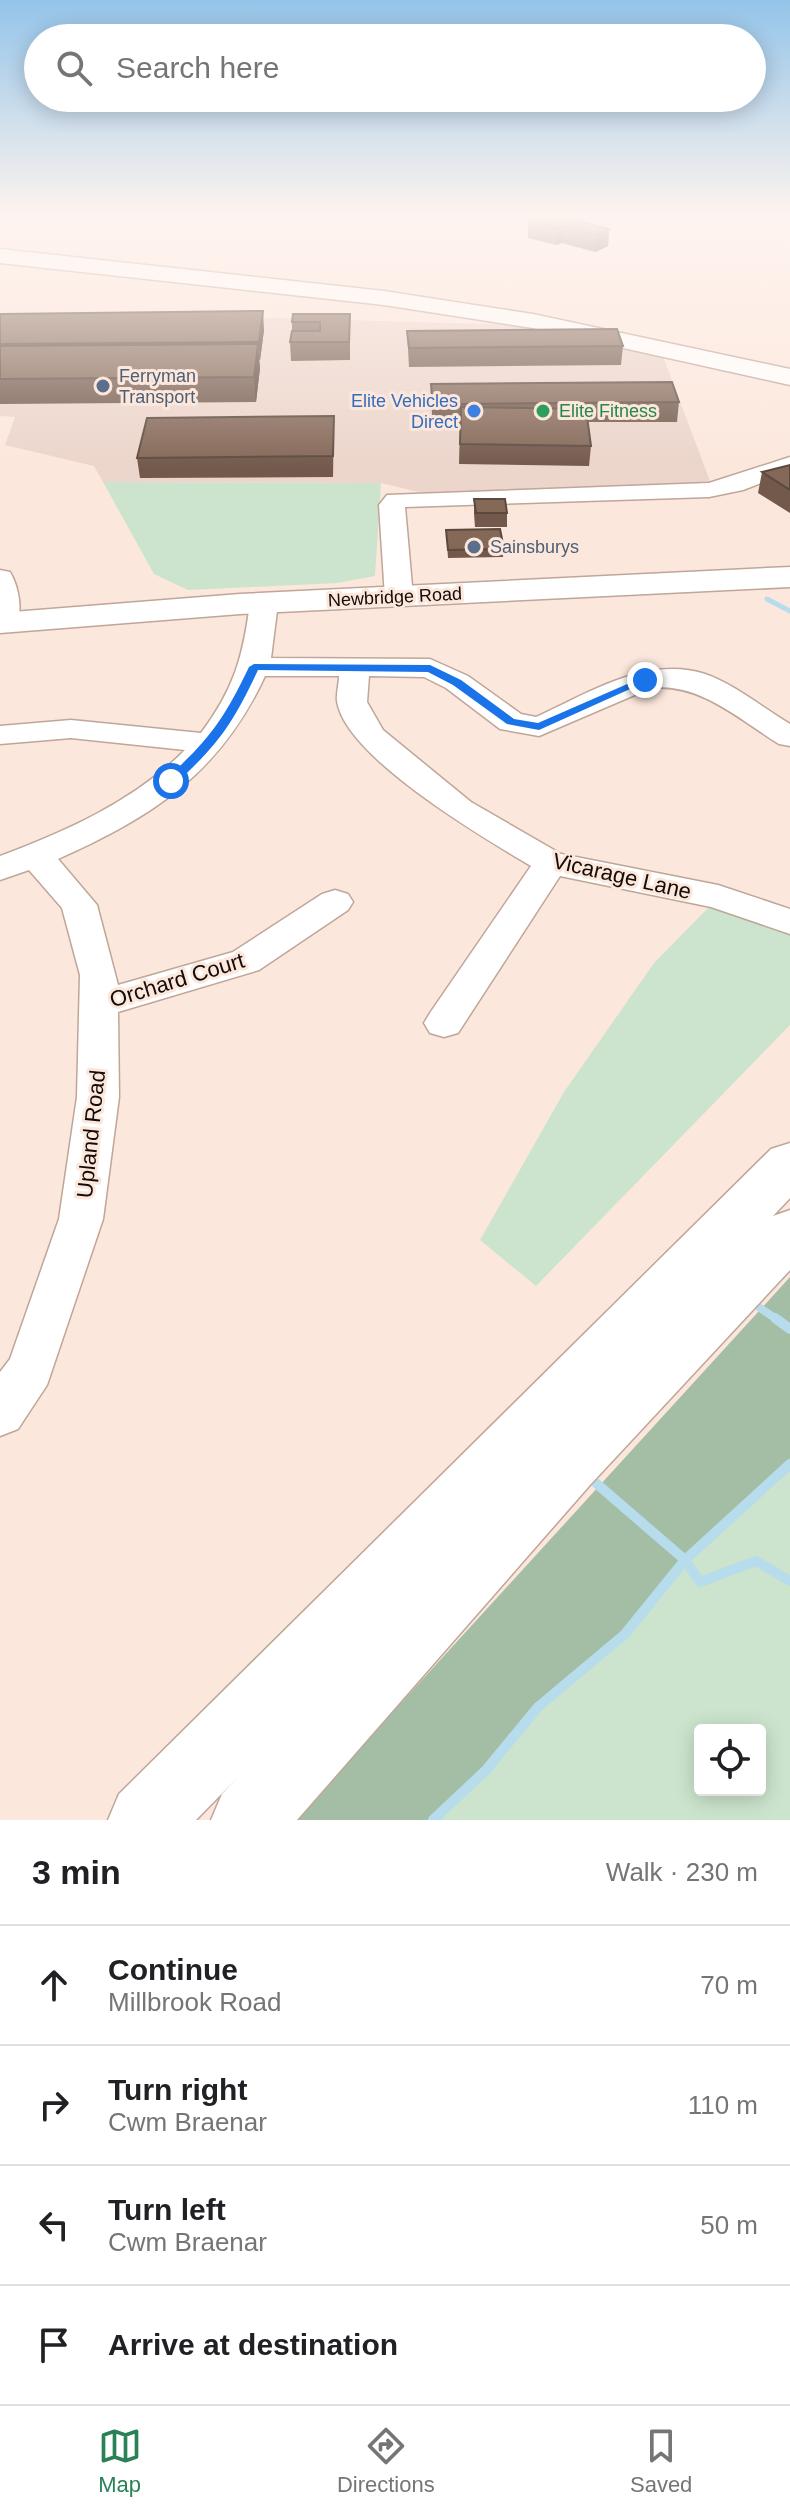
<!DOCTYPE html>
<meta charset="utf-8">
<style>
body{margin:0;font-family:Helvetica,sans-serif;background:#f6f6f6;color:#202124}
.controls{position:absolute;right:24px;bottom:24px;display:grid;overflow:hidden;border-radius:8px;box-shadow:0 4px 20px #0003}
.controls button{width:72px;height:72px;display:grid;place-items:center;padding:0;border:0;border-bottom:2px solid #e0e0e0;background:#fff;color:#202124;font:40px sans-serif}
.stop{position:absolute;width:24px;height:24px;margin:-18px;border:6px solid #1a73e8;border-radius:50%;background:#fff}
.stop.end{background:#1a73e8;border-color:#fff;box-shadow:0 2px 8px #0008}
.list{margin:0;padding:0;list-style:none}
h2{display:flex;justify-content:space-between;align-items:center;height:104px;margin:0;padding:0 32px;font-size:34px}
h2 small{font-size:26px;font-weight:400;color:#757577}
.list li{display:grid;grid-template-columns:52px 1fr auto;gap:24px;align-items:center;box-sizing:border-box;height:120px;padding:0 32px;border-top:2px solid #e0e0e0}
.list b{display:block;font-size:30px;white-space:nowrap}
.list p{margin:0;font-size:26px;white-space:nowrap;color:#757577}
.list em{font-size:26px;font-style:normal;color:#757577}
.icon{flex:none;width:44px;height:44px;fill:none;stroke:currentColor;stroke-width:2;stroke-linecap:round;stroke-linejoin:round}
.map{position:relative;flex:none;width:790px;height:1820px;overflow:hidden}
.search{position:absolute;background:#fff;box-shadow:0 4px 20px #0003;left:24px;right:24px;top:24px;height:88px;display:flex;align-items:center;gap:20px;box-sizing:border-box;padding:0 28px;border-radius:44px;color:#757577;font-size:30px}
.sheet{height:584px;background:#fff}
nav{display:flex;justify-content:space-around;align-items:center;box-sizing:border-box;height:112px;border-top:2px solid #e0e0e0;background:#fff;font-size:22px;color:#757577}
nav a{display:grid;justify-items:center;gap:4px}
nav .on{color:#298155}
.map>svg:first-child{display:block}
.industrial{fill:#ecd5cb}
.green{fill:#cce4cd;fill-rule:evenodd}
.forest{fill:#a4bea6}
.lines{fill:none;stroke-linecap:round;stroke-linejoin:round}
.stream-far2{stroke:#b7dceb;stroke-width:5}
.stream-far1{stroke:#b7dceb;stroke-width:8}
.stream{stroke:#b7dceb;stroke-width:10}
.minor-casing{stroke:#bfa698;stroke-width:3}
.major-casing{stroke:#bfa698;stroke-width:3}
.minor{fill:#fff;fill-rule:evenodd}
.major{fill:#fff;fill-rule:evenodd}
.wall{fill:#72594c}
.shaded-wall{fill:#5c493e}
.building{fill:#846858;stroke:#5c493e;stroke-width:2}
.route{fill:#1a73e8}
.service-dot{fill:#5c6f8a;stroke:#fce7dc;stroke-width:3}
.shop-dot{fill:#3f7fe0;stroke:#fce7dc;stroke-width:3}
.leisure-dot{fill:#2e9e5b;stroke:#fce7dc;stroke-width:3}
.labels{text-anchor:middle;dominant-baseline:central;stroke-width:6;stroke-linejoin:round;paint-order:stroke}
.far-service-label{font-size:18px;fill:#4e5e75;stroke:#fce7dc;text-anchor:start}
.far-shop-label{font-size:18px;fill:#366cbe;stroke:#fce7dc;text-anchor:end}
.far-leisure-label{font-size:18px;fill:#27864d;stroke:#fce7dc;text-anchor:start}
.far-street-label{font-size:18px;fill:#140b07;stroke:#fce7dc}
.street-label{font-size:22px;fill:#140b07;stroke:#fce7dc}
</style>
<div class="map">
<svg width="790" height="1820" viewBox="0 0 790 1820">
<rect width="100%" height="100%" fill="#fce7dc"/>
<path class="industrial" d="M 277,318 L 517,325 L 662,354 L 710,481 L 703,485 L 615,490 L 423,493 L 381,483 L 103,482 L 94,466 L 5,445 L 15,417 L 0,416 L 0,320 Z"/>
<path class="green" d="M 103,482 L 381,483 L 375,576 L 337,583 L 188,590 L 154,574 Z
M 710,906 L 790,929 L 790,1025 L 536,1286 L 480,1240 L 564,1092 L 654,963 Z
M 790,1464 L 790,1820 L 433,1820 L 486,1770 L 538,1707 L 625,1634 L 685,1560 ZM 700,1730 L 760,1730 L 760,1790 L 700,1790 Z"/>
<path class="forest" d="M 790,1277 L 790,1464 L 685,1560 L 625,1634 L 538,1707 L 486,1770 L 433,1820 L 294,1820 Z"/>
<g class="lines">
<path class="stream-far2" d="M 767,599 L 790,611"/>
<path class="stream-far1" d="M 760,1308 L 778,1320"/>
<path class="stream" d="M 775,1318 L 790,1329
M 597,1484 L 685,1560 L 700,1582 L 756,1561 L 790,1581
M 433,1820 L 486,1770 L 538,1707 L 625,1634 L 685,1560 L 790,1464"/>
<defs>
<path id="minor" d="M 790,457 L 790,472 L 743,490 L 709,497 L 405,507 L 413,597 L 409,603 L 389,603 L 385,597 L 379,505 L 387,495 L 709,483 Z
M 0,570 L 10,572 C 19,587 24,614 14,629 L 0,630 Z
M 264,595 L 274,597 L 278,603 L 271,658 L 430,659 L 468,676 L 521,714 L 536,717 C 587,694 647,655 705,674 C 734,684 763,708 790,724 L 790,746 L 779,744 C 740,720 699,682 651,688 L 539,736 L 500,729 L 446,688 L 424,677 L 369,676 L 367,702 L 383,730 L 471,802 L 561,854 L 718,885 L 790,909 L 790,934 L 711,907 L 560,876 L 458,1033 L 444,1037 L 430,1033 L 424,1023 L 430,1013 L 531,866 C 484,838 345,757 337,701 C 336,694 339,684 339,676 L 265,676 C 220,773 154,816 58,859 L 97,905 L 118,985 L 233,952 L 322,894 L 335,890 L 348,894 L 353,902 L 348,910 L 259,970 L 118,1012 L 119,1097 L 103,1219 L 47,1385 L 18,1429 L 0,1436 L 0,1372 L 10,1359 L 59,1219 L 77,1097 L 80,975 L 62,908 L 29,870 L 0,880 L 0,856 C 67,831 134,801 185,750 L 71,738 L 0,744 L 0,726 L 71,720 L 201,733 C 234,689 243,657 250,603 L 254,597 Z"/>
<path id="major" d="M 0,249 L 384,291 L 533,314 L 790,369 L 790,385 L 533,328 L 384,305 L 0,263 Z
M 790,567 L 790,587 L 240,614 L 0,633 L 0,613 L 240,594 Z
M 790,1143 L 790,1198 L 773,1216 L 790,1210 L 790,1270 L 590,1485 L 297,1820 L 211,1820 L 222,1794 L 238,1777 L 196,1820 L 108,1820 L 119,1794 L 771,1149 Z"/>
</defs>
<use href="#minor" class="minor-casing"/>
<use href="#major" class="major-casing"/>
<use href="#minor" class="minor"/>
<use href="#major" class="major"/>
</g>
<path class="wall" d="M 528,221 L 609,229 L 608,246 L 595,252 L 562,243 L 556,245 L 528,238 Z
M 0,314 L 264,330 L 260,360 L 259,360 L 260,368 L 256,402 L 0,404 Z
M 350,314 L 350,360 L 291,361 L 290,342 L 292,331 L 292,322 Z
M 407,331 L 623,346 L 621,365 L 409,367 Z
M 431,384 L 679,402 L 677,422 L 588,422 L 591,446 L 589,466 L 459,464 L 460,423 L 458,423 L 457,417 L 432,417 Z
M 334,416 L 333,477 L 140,478 L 137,458 Z
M 790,465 L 790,513 L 758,493 L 762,472 Z
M 474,499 L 507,513 L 507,527 L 475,527 L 474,514 Z
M 446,530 L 504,549 L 503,557 L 448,558 Z"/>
<path class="shaded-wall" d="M 563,226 L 562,243 L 556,245 L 557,228 Z
M 609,229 L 608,246 L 595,252 L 596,235 Z
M 263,311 L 264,330 L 260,360 L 259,342 Z
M 258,344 L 260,368 L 256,402 L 254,377 Z"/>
<path class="building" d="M 548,213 L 609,229 L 596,235 L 563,226 L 557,228 L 528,221 Z
M 263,311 L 259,342 L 0,344 L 0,314 Z
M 293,314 L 350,314 L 349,342 L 290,342 L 292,331 L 320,331 L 320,322 L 292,322 Z
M 617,329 L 623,346 L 409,348 L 407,331 Z
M 258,344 L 254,377 L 0,379 L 0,346 Z
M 672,382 L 679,402 L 458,404 L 458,397 L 432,397 L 431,384 Z
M 461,407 L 586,409 L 591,446 L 460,444 Z
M 334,416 L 333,456 L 137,458 L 147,418 Z
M 790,465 L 790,490 L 762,472 Z
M 474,499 L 505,499 L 507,513 L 476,513 Z
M 500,529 L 504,549 L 448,550 L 446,530 Z"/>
<linearGradient id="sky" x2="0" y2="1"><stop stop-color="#94c4e9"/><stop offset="0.46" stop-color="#fef4ef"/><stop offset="1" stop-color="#fef4ef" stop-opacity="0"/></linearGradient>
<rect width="790" height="468" fill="url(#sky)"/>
<path class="route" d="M 254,664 L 430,665 L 461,680 L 514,719 L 538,723 L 641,678 L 650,680 L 539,730 L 507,724 L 453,685 L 428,672 L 258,670 C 233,723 219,744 176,783 L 167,783 L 167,778 C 210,739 224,719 249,667 Z"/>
<g class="service-dot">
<circle cx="103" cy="386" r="8"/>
<circle cx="474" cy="547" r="8"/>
</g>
<circle class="shop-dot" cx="474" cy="411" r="8"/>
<circle class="leisure-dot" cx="543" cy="411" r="8"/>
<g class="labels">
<g class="far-service-label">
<text x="119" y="376">Ferryman<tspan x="119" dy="21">Transport</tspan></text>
<text x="490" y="547">Sainsburys</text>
</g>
<g class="far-shop-label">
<text x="458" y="401">Elite Vehicles<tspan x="458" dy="21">Direct</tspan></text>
</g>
<g class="far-leisure-label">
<text x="559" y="411">Elite Fitness</text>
</g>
<g class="far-street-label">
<text transform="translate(395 597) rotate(-3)">Newbridge Road</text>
</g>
<g class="street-label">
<text transform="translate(622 876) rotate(13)">Vicarage Lane</text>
<text transform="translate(177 980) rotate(-17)">Orchard Court</text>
<text transform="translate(91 1134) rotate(-84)">Upland Road</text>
</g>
</g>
</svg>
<div class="controls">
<button><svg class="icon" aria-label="locate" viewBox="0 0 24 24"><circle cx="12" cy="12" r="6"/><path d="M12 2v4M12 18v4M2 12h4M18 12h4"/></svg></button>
</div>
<div class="stop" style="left:171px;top:781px"></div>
<div class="stop end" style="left:645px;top:680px"></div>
<div class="search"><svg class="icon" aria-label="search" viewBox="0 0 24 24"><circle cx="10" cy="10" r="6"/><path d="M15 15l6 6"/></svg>Search here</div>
</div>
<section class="sheet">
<h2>3 min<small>Walk · 230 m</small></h2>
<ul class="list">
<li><svg class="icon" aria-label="ahead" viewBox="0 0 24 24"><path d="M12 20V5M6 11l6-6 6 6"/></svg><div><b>Continue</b><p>Millbrook Road</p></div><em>70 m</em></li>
<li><svg class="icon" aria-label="right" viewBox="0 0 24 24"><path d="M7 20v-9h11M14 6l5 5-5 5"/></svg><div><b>Turn right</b><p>Cwm Braenar</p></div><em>110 m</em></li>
<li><svg class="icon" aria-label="left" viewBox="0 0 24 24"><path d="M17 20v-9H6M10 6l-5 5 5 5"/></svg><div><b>Turn left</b><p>Cwm Braenar</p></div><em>50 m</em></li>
<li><svg class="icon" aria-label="arrive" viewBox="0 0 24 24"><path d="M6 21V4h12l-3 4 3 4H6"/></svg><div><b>Arrive at destination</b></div></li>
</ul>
</section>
<nav>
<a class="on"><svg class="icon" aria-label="map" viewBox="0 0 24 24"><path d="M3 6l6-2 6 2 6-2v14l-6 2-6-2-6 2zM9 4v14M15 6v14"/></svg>Map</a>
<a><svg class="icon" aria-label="directions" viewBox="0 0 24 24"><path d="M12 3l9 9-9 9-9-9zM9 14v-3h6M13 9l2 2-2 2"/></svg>Directions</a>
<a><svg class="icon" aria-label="saved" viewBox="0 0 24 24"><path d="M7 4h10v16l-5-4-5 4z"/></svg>Saved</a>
</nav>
